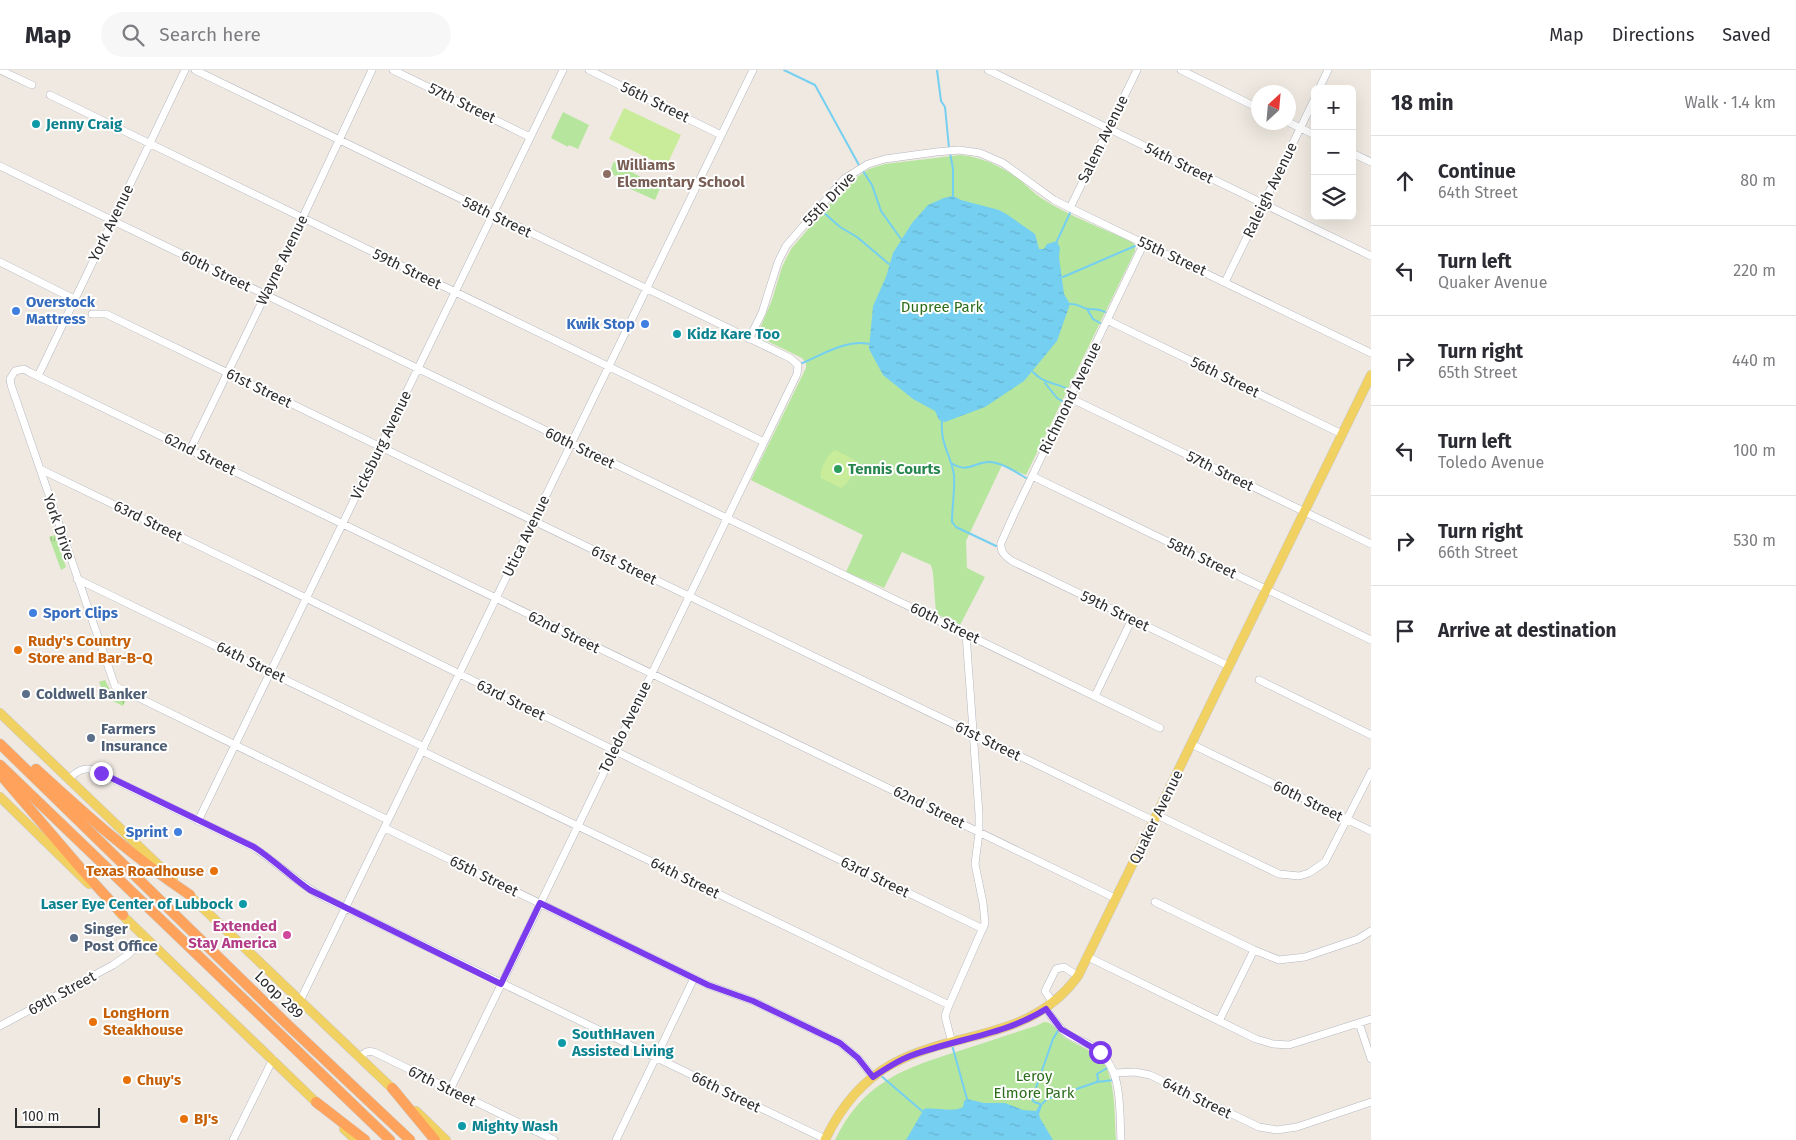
<!DOCTYPE html>
<meta charset="utf-8">
<style>
body{margin:0;font-family:"Fira Sans",sans-serif;background:#f7f7f7;color:#2b2b33}
.controls{position:absolute;right:15px;top:15px;display:grid;overflow:hidden;border-radius:8px;box-shadow:0 5px 20px #0002}
.controls button{width:45px;height:45px;display:grid;place-items:center;padding:0;border:0;border-bottom:1px solid #e1e1e2;background:#fff;color:#2b2b33;font:25px sans-serif}
.compass{position:absolute;left:1251px;top:15px;width:45px;height:45px;border-radius:50%;background:#fff;box-shadow:0 5px 20px #0002;rotate:26deg}
.scale{position:absolute;left:15px;bottom:12px;width:85px;box-sizing:border-box;padding-left:5px;border:2px solid #2e2e2e;border-top:0;font-size:14px;line-height:18px;white-space:nowrap;color:#2e2e2e;-webkit-text-stroke:4px #fff;paint-order:stroke}
.stop{position:absolute;width:15px;height:15px;margin:-11px;border:4px solid #7c3aed;border-radius:50%;background:#fff}
.stop.end{background:#7c3aed;border-color:#fff;box-shadow:0 1px 5px #0008}
.list{margin:0;padding:0;list-style:none}
h2{display:flex;justify-content:space-between;align-items:center;height:65px;margin:0;padding:0 20px;font-size:21px}
h2 small{font-size:16px;font-weight:400;color:#7c7c81}
.list li{display:grid;grid-template-columns:32px 1fr auto;gap:15px;align-items:center;box-sizing:border-box;height:90px;padding:0 20px;border-top:1px solid #e1e1e2}
.list b{display:block;font-size:19px;white-space:nowrap}
.list p{margin:0;font-size:16px;white-space:nowrap;color:#7c7c81}
.list em{font-size:16px;font-style:normal;color:#7c7c81}
.icon{flex:none;width:28px;height:28px;fill:none;stroke:currentColor;stroke-width:2;stroke-linecap:round;stroke-linejoin:round}
.map{position:relative;flex:none;width:1371px;height:1070px;overflow:hidden}
header{display:flex;align-items:center;gap:30px;box-sizing:border-box;height:70px;padding:0 25px;background:#fff;border-bottom:1px solid #e1e1e2}
header strong{font-size:24px}
nav{display:flex;gap:28px;margin-inline-start:auto;font-size:18px}
.search{width:350px;height:45px;background:#f7f7f7;display:flex;align-items:center;gap:12px;box-sizing:border-box;padding:0 18px;border-radius:28px;color:#7c7c81;font-size:19px}
main{display:flex}
aside{flex:1;background:#fff}
.map>svg:first-child{display:block}
.grass{fill:url(#grass-tufts)}
.park{fill:#b6e59e}
.pitch{fill:#c9ec9a}
.water{fill:url(#water-ripples)}
.lines{fill:none;stroke-linecap:round;stroke-linejoin:round}
.stream{stroke:#75cff0;stroke-width:2}
.minor-casing{stroke:#b4b7c1;stroke-width:8}
.major-casing{stroke:#c9c9c9;stroke-width:10}
.highway-casing{stroke:#c9c9c9;stroke-width:11}
.minor{stroke:#fff;stroke-width:7}
.major{stroke:#f2d163;stroke-width:9}
.highway{stroke:#ffa35c;stroke-width:10}
.route{stroke:#7c3aed;stroke-width:6}
.culture-dot{fill:#0f9aa8;stroke:#fff;stroke-width:2}
.education-dot{fill:#8d6e63;stroke:#fff;stroke-width:2}
.shop-dot{fill:#3f7fe0;stroke:#fff;stroke-width:2}
.leisure-dot{fill:#2e9e5b;stroke:#fff;stroke-width:2}
.food-dot{fill:#e8710a;stroke:#fff;stroke-width:2}
.service-dot{fill:#5c6f8a;stroke:#fff;stroke-width:2}
.hotel-dot{fill:#d1479c;stroke:#fff;stroke-width:2}
.labels{text-anchor:middle;dominant-baseline:central;stroke-width:4;stroke-linejoin:round;paint-order:stroke}
.street-label{font-size:15px;fill:#2e2e2e;stroke:#fff}
.culture-label{font-size:15px;font-weight:bold;fill:#0d838f;stroke:#fff;text-anchor:start}
.education-label{font-size:15px;font-weight:bold;fill:#785e54;stroke:#fff;text-anchor:start}
.shop-label{font-size:15px;font-weight:bold;fill:#366cbe;stroke:#fff;text-anchor:start}
.park-label{font-size:15px;fill:#2c6e1b;stroke:#fff}
.leisure-label{font-size:15px;font-weight:bold;fill:#27864d;stroke:#fff;text-anchor:start}
.food-label{font-size:15px;font-weight:bold;fill:#c56008;stroke:#fff;text-anchor:start}
.service-label{font-size:15px;font-weight:bold;fill:#4e5e75;stroke:#fff;text-anchor:start}
.hotel-label{font-size:15px;font-weight:bold;fill:#b23c85;stroke:#fff;text-anchor:end}
</style>
<header>
<strong>Map</strong>
<div class="search"><svg class="icon" aria-label="search" viewBox="0 0 24 24"><circle cx="10" cy="10" r="6"/><path d="M15 15l6 6"/></svg>Search here</div>
<nav><a>Map</a><a>Directions</a><a>Saved</a></nav>
</header>
<main>
<div class="map">
<svg width="1371" height="1070" viewBox="0 0 1371 1070">
<defs>
<pattern id="grass-tufts" width="24" height="20" patternUnits="userSpaceOnUse" patternTransform="scale(1.25)"><rect width="24" height="20" fill="#b6e59e"/><path d="M3 7l-1-3M5 7V3M7 7l1-3M15 17l-1-3M17 17v-4M19 17l1-3" fill="none" stroke="#9dc588"/></pattern>
<pattern id="water-ripples" width="26" height="14" patternUnits="userSpaceOnUse" patternTransform="scale(1.25)"><rect width="26" height="14" fill="#75cff0"/><path d="M2 4q2-2 4 0t4 0M15 11q2-2 4 0t4 0" fill="none" stroke="#66b2ce"/></pattern>
</defs>
<rect width="100%" height="100%" fill="#efe9e1"/>
<path class="grass" d="M 55,465 L 66,497 L 61,500 L 49,467 Z
M 105,610 L 111,622 L 126,630 L 123,636 L 105,627 L 99,612 Z"/>
<path class="park" d="M 563,42 L 589,55 L 578,79 L 569,75 L 568,77 L 551,68 Z
M 960,85 C 982,87 1003,97 1020,110 C 1027,116 1034,123 1041,128 C 1069,146 1102,158 1132,172 L 1135,175 L 1135,181 L 1026,405 L 1002,395 L 966,471 L 967,498 L 985,507 L 960,555 L 936,544 L 933,503 L 931,495 L 902,482 L 884,518 L 846,502 L 863,465 L 751,410 L 806,298 L 806,293 L 802,288 L 761,268 L 759,265 L 759,261 L 772,230 L 782,197 L 791,179 L 848,113 L 869,99 L 885,94 Z
M 616,91 L 624,94 C 629,104 651,111 661,116 L 655,130 L 626,117 L 628,112 L 610,103 L 613,93 Z
M 1044,952 C 1053,951 1059,965 1067,969 C 1077,975 1089,979 1098,986 C 1117,1002 1114,1047 1116,1070 L 835,1070 C 863,1013 901,999 959,981 C 984,973 1010,964 1036,956 Z"/>
<path class="pitch" d="M 624,38 L 681,65 L 666,97 L 609,69 Z
M 835,380 L 855,390 C 856,399 849,414 841,418 L 821,408 C 819,400 827,385 835,380 Z"/>
<path class="water" d="M 953,126 L 961,130 L 999,140 L 1008,145 L 1035,164 L 1039,179 L 1044,179 L 1047,174 L 1057,171 L 1060,178 L 1059,187 L 1064,224 L 1070,234 L 1057,271 L 1024,311 L 985,337 L 945,352 L 939,350 L 935,341 L 913,329 L 883,305 L 869,279 L 873,236 L 886,207 L 893,183 L 912,153 L 928,135 L 944,128 Z
M 967,1029 L 984,1033 L 1005,1033 L 1023,1040 L 1036,1041 L 1040,1034 L 1043,1033 L 1039,1044 L 1040,1048 L 1053,1070 L 906,1070 L 924,1039 C 936,1037 953,1043 963,1037 L 964,1031 Z"/>
<g class="lines">
<path class="stream" d="M 784,0 L 815,15 L 860,97
M 937,0 L 941,31 L 945,37 L 949,78
M 950,83 L 953,99 L 953,126
M 863,101 L 872,115 L 881,141 L 901,169
M 822,141 L 840,157 L 857,167 L 889,194
M 1057,171 L 1070,143
M 1063,207 L 1135,176
M 1070,234 C 1078,233 1081,238 1088,239 C 1095,240 1098,238 1105,242
M 1087,239 L 1093,249 L 1100,253
M 800,294 C 822,285 846,269 869,274
M 1033,302 C 1044,314 1054,312 1068,319
M 1045,313 L 1057,328 L 1062,331
M 942,351 C 940,374 951,385 954,405 C 955,421 952,437 952,452 L 956,457 L 996,476
M 951,393 C 968,404 974,392 989,392 C 1001,392 1016,402 1026,408
M 952,975 L 967,1029
M 880,1005 L 922,1041
M 1097,1012 L 1098,1009 L 1097,1004 L 1109,997
M 1043,1033 L 1047,1029 L 1097,1012 L 1114,1010
M 1040,1034 L 1034,1032 L 1032,1029 L 1053,969 L 1059,959"/>
<defs>
<path id="minor" d="M 0,0 L 32,15
M 195,0 L 790,288 L 798,295 L 797,304 L 450,1020
M 393,0 L 530,67
M 589,0 L 721,65
M 988,0 L 1371,186
M 1181,0 L 1258,38
M 1319,19 L 1328,0
M 50,25 L 764,372
M 1288,52 L 1315,65
M 1352,83 L 1371,92
M 0,96 L 1160,658
M 1070,138 L 1137,0
M 1144,173 L 1014,444 L 1001,473 C 1000,482 1005,486 1012,491 L 1229,596
M 0,192 L 74,229
M 1225,212 L 1315,28
M 92,244 L 106,244 L 1154,751
M 1107,250 L 1342,364
M 749,269 L 762,243 L 778,192 L 786,176 L 844,109 L 868,94 L 885,89 L 936,82 L 959,80 L 980,83 L 1003,93 L 1054,130 L 1070,138 L 1371,283
M 38,306 L 185,0
M 1070,328 L 1371,474
M 190,380 L 295,164 L 372,0
M 40,399 L 247,499 L 656,701 L 983,859
M 1032,406 L 1371,570
M 77,509 L 424,677
M 1259,610 L 1371,665
M 1095,626 L 1132,549
M 1191,674 L 1371,761
M 422,681 L 949,935
M 69,709 C 77,701 83,697 94,700 L 253,777 C 278,793 298,814 325,828 L 825,1069
M 1157,745 L 1279,804 L 1299,806 L 1309,803 L 1325,792 L 1371,702
M 388,750 L 115,616 L 11,315 L 10,309 L 15,301 L 24,299 L 29,302 L 1117,829
M 198,751 L 563,0
M 385,758 L 708,915 L 753,931 L 840,973 L 858,988 L 873,1007
M 1155,832 L 1254,880 L 1279,890 L 1305,887 L 1358,869 L 1371,861
M 1088,887 L 1256,969 L 1273,974 L 1289,975 L 1371,949
M 300,931 L 753,0
M 1053,933 L 1045,921 L 1056,899 L 1064,897 L 1078,906
M 1046,939 C 1053,948 1059,959 1069,965 C 1077,970 1086,972 1093,977 C 1124,997 1119,1038 1121,1070
M 1219,951 L 1254,880
M 1359,953 L 1371,989
M 0,956 L 113,895 L 129,884 L 146,867
M 952,973 L 945,946 L 949,935 L 985,853 L 983,833 L 975,794 L 979,762 L 979,744 L 966,564
M 359,988 C 364,983 367,980 374,982 L 554,1070
M 1115,1003 L 1135,1002 L 1150,1005 L 1259,1057 L 1277,1060 L 1297,1057 L 1371,1032
M 233,1070 L 273,989
M 616,1070 L 694,908"/>
<path id="major" d="M 0,643 L 173,809
M 0,727 L 89,814
M 186,822 L 397,1023
M 119,842 L 320,1036
M 416,1041 L 446,1070
M 344,1059 L 356,1070
M 825,1070 C 840,1038 860,1012 892,994 C 956,959 1030,972 1078,906 L 1371,305"/>
<path id="highway" d="M 0,674 L 287,954 L 410,1070
M 0,695 L 390,1070
M 36,699 C 85,744 134,788 190,825
M 0,704 L 83,801 L 123,845
M 392,1018 L 435,1070
M 316,1032 L 365,1070"/>
</defs>
<use href="#minor" class="minor-casing"/>
<use href="#major" class="major-casing"/>
<use href="#highway" class="highway-casing"/>
<use href="#minor" class="minor"/>
<use href="#major" class="major"/>
<use href="#highway" class="highway"/>
</g>
<g class="lines">
<path class="route" d="M 101,703 L 254,777 C 274,790 291,807 310,820 L 501,914 L 540,833 L 708,915 L 753,931 L 840,973 L 858,988 L 873,1007 C 885,999 897,991 910,986 C 954,969 1005,965 1046,939 L 1061,959 L 1100,982"/>
</g>
<g class="culture-dot">
<circle cx="36" cy="54" r="5"/>
<circle cx="677" cy="264" r="5"/>
<circle cx="243" cy="834" r="5"/>
<circle cx="562" cy="973" r="5"/>
<circle cx="462" cy="1056" r="5"/>
</g>
<circle class="education-dot" cx="607" cy="104" r="5"/>
<g class="shop-dot">
<circle cx="16" cy="241" r="5"/>
<circle cx="645" cy="254" r="5"/>
<circle cx="33" cy="543" r="5"/>
<circle cx="178" cy="762" r="5"/>
</g>
<circle class="leisure-dot" cx="838" cy="399" r="5"/>
<g class="food-dot">
<circle cx="18" cy="580" r="5"/>
<circle cx="214" cy="801" r="5"/>
<circle cx="93" cy="952" r="5"/>
<circle cx="127" cy="1010" r="5"/>
<circle cx="184" cy="1049" r="5"/>
</g>
<g class="service-dot">
<circle cx="26" cy="624" r="5"/>
<circle cx="91" cy="668" r="5"/>
<circle cx="74" cy="868" r="5"/>
</g>
<circle class="hotel-dot" cx="287" cy="865" r="5"/>
<g class="labels">
<g class="street-label">
<text transform="translate(655 32) rotate(26)">56th Street</text>
<text transform="translate(462 33) rotate(26)">57th Street</text>
<text transform="translate(1103 69) rotate(-64)">Salem Avenue</text>
<text transform="translate(1179 93) rotate(26)">54th Street</text>
<text transform="translate(1270 120) rotate(-64)">Raleigh Avenue</text>
<text transform="translate(829 129) rotate(-46)">55th Drive</text>
<text transform="translate(497 147) rotate(26)">58th Street</text>
<text transform="translate(111 153) rotate(-64)">York Avenue</text>
<text transform="translate(1172 186) rotate(25)">55th Street</text>
<text transform="translate(282 190) rotate(-64)">Wayne Avenue</text>
<text transform="translate(407 199) rotate(26)">59th Street</text>
<text transform="translate(216 201) rotate(26)">60th Street</text>
<text transform="translate(1225 307) rotate(26)">56th Street</text>
<text transform="translate(259 318) rotate(26)">61st Street</text>
<text transform="translate(1070 328) rotate(-64)">Richmond Avenue</text>
<text transform="translate(381 375) rotate(-64)">Vicksburg Avenue</text>
<text transform="translate(580 378) rotate(26)">60th Street</text>
<text transform="translate(200 384) rotate(26)">62nd Street</text>
<text transform="translate(1220 401) rotate(26)">57th Street</text>
<text transform="translate(148 451) rotate(26)">63rd Street</text>
<text transform="translate(59 457) rotate(71)">York Drive</text>
<text transform="translate(526 466) rotate(-64)">Utica Avenue</text>
<text transform="translate(1202 488) rotate(26)">58th Street</text>
<text transform="translate(624 495) rotate(26)">61st Street</text>
<text transform="translate(1115 541) rotate(26)">59th Street</text>
<text transform="translate(945 553) rotate(26)">60th Street</text>
<text transform="translate(564 562) rotate(26)">62nd Street</text>
<text transform="translate(251 592) rotate(26)">64th Street</text>
<text transform="translate(511 630) rotate(26)">63rd Street</text>
<text transform="translate(625 657) rotate(-64)">Toledo Avenue</text>
<text transform="translate(988 671) rotate(26)">61st Street</text>
<text transform="translate(1308 731) rotate(26)">60th Street</text>
<text transform="translate(929 737) rotate(26)">62nd Street</text>
<text transform="translate(1156 747) rotate(-64)">Quaker Avenue</text>
<text transform="translate(484 806) rotate(26)">65th Street</text>
<text transform="translate(875 807) rotate(26)">63rd Street</text>
<text transform="translate(685 808) rotate(26)">64th Street</text>
<text transform="translate(62 923) rotate(-29)">69th Street</text>
<text transform="translate(279 925) rotate(44)">Loop 289</text>
<text transform="translate(442 1016) rotate(26)">67th Street</text>
<text transform="translate(726 1022) rotate(26)">66th Street</text>
<text transform="translate(1197 1028) rotate(26)">64th Street</text>
</g>
<g class="culture-label">
<text x="46" y="54">Jenny Craig</text>
<text x="687" y="264">Kidz Kare Too</text>
<text x="233" y="834" text-anchor="end">Laser Eye Center of Lubbock</text>
<text x="572" y="964">SouthHaven<tspan x="572" dy="17">Assisted Living</tspan></text>
<text x="472" y="1056">Mighty Wash</text>
</g>
<g class="education-label">
<text x="617" y="95">Williams<tspan x="617" dy="17">Elementary School</tspan></text>
</g>
<g class="shop-label">
<text x="26" y="232">Overstock<tspan x="26" dy="17">Mattress</tspan></text>
<text x="635" y="254" text-anchor="end">Kwik Stop</text>
<text x="43" y="543">Sport Clips</text>
<text x="168" y="762" text-anchor="end">Sprint</text>
</g>
<g class="park-label">
<text x="942" y="237">Dupree Park</text>
<text x="1034" y="1006">Leroy<tspan x="1034" dy="17">Elmore Park</tspan></text>
</g>
<g class="leisure-label">
<text x="848" y="399">Tennis Courts</text>
</g>
<g class="food-label">
<text x="28" y="571">Rudy's Country<tspan x="28" dy="17">Store and Bar-B-Q</tspan></text>
<text x="204" y="801" text-anchor="end">Texas Roadhouse</text>
<text x="103" y="943">LongHorn<tspan x="103" dy="17">Steakhouse</tspan></text>
<text x="137" y="1010">Chuy's</text>
<text x="194" y="1049">BJ's</text>
</g>
<g class="service-label">
<text x="36" y="624">Coldwell Banker</text>
<text x="101" y="659">Farmers<tspan x="101" dy="17">Insurance</tspan></text>
<text x="84" y="859">Singer<tspan x="84" dy="17">Post Office</tspan></text>
</g>
<g class="hotel-label">
<text x="277" y="856">Extended<tspan x="277" dy="17">Stay America</tspan></text>
</g>
</g>
</svg>
<div class="controls">
<button>+</button>
<button>−</button>
<button><svg class="icon" aria-label="layers" viewBox="0 0 24 24"><path d="M12 4l9 5-9 5-9-5zM3 14l9 5 9-5"/></svg></button>
</div>
<svg class="compass" viewBox="-18 -18 36 36"><path d="M0-13l5 13h-10z" fill="#e53935"/><path d="M0 13l5-13h-10z" fill="#7c7c81"/></svg>
<div class="scale">100 m</div>
<div class="stop" style="left:1100px;top:982px"></div>
<div class="stop end" style="left:101px;top:703px"></div>
</div>
<aside>
<h2>18 min<small>Walk · 1.4 km</small></h2>
<ul class="list">
<li><svg class="icon" aria-label="ahead" viewBox="0 0 24 24"><path d="M12 20V5M6 11l6-6 6 6"/></svg><div><b>Continue</b><p>64th Street</p></div><em>80 m</em></li>
<li><svg class="icon" aria-label="left" viewBox="0 0 24 24"><path d="M17 20v-9H6M10 6l-5 5 5 5"/></svg><div><b>Turn left</b><p>Quaker Avenue</p></div><em>220 m</em></li>
<li><svg class="icon" aria-label="right" viewBox="0 0 24 24"><path d="M7 20v-9h11M14 6l5 5-5 5"/></svg><div><b>Turn right</b><p>65th Street</p></div><em>440 m</em></li>
<li><svg class="icon" aria-label="left" viewBox="0 0 24 24"><path d="M17 20v-9H6M10 6l-5 5 5 5"/></svg><div><b>Turn left</b><p>Toledo Avenue</p></div><em>100 m</em></li>
<li><svg class="icon" aria-label="right" viewBox="0 0 24 24"><path d="M7 20v-9h11M14 6l5 5-5 5"/></svg><div><b>Turn right</b><p>66th Street</p></div><em>530 m</em></li>
<li><svg class="icon" aria-label="arrive" viewBox="0 0 24 24"><path d="M6 21V4h12l-3 4 3 4H6"/></svg><div><b>Arrive at destination</b></div></li>
</ul>
</aside>
</main>
